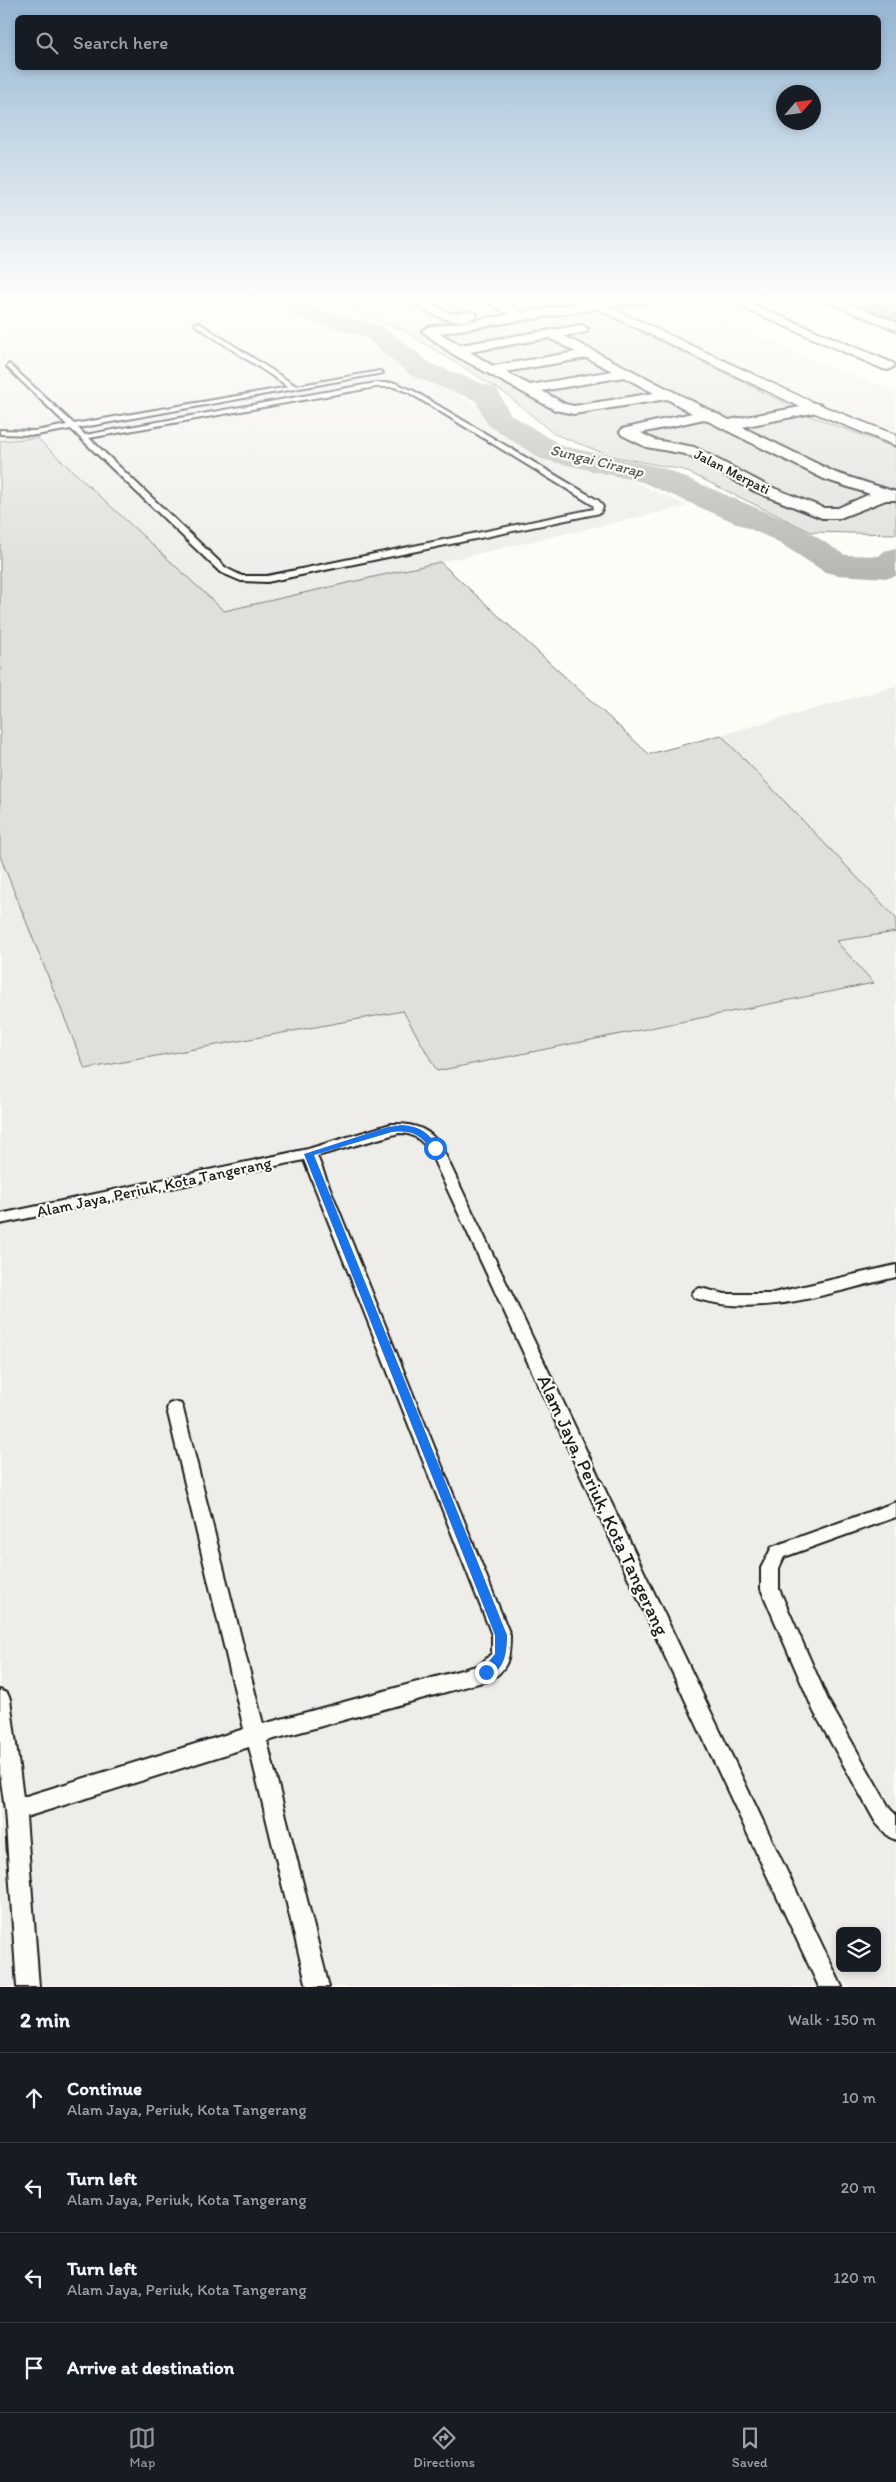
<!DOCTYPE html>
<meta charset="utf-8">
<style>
body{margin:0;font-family:Itim,sans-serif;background:#20242c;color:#f1f3f6}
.controls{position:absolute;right:15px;bottom:15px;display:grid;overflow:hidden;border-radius:8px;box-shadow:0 2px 8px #0003}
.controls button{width:45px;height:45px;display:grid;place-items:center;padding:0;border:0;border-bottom:1px solid #363941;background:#171b24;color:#f1f3f6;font:25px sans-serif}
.compass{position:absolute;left:776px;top:85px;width:45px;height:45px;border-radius:50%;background:#171b24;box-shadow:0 2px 8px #0003;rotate:62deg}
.stop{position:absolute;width:15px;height:15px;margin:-11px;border:4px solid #1a73e8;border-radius:50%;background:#fff}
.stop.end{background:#1a73e8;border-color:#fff;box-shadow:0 1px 5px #0008}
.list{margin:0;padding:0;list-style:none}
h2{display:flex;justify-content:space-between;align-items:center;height:65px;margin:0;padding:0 20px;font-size:21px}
h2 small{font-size:16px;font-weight:400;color:#9ea1a6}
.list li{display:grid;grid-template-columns:32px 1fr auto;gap:15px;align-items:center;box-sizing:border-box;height:90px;padding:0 20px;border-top:1px solid #363941}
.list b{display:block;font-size:19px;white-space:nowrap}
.list p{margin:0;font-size:16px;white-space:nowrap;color:#9ea1a6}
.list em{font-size:16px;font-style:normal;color:#9ea1a6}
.icon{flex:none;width:28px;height:28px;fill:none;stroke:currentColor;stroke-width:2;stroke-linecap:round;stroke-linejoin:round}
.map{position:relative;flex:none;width:896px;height:1987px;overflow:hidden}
.search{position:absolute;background:#171b24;box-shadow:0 2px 8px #0003;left:15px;right:15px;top:15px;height:55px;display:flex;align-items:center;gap:12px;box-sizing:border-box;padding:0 18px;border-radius:8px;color:#9ea1a6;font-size:19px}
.sheet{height:425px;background:#171b24}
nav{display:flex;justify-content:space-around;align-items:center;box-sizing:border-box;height:70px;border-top:1px solid #363941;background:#171b24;font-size:14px;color:#9ea1a6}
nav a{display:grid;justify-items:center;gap:2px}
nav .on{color:#919294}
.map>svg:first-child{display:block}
.built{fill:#eeede9;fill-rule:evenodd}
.green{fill:#e0dfdb;stroke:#7e7e7c}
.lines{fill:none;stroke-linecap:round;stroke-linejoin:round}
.river{fill:#b7b6b2;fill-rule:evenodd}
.lane-casing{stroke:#1c1c1c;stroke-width:4}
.street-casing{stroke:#1c1c1c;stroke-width:4}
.secondary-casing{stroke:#1c1c1c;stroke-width:3}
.lane{fill:#fdfcf7;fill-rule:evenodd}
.street{fill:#fdfcf7;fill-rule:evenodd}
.secondary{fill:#fdfcf7;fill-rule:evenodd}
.wall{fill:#afafac;stroke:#1c1c1c}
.shaded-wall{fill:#8f8e8c;stroke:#1c1c1c}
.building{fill:#cccbc8;stroke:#1c1c1c}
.route{fill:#1a73e8}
.labels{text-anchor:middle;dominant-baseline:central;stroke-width:4.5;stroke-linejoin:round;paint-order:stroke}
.far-street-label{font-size:14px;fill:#1c1c1c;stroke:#fdfcf7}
.far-water-label{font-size:15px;font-style:italic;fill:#5a5a58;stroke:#fdfcf7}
.street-label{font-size:16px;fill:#1c1c1c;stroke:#fdfcf7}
.near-street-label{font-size:19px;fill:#1c1c1c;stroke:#fdfcf7}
</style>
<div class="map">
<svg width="896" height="1987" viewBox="0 0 896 1987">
<rect width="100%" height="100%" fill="#fdfcf7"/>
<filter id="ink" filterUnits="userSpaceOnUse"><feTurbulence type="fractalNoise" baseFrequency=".02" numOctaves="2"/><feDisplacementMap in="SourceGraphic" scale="10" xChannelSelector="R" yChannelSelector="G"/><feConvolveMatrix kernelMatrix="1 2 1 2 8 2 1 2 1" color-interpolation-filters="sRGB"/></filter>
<g filter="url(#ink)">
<path class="built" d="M 0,298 L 293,298 L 298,317 L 349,334 L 478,406 L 497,432 L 566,463 L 615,473 L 688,506 L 224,611 L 37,438 L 0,441 Z
M 572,298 L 673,298 L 843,372 L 896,391 L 896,448 L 813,417 Z
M 896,686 L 896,918 L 721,735 Z
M 0,856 L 85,1069 L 403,1011 L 437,1071 L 873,984 L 836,941 L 896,932 L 896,1987 L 0,1987 ZM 840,1931 L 877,1931 L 877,1968 L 840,1968 Z"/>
<path class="green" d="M 338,298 L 572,298 L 813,417 L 896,448 L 896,534 L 811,532 L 684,470 L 611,456 L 554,434 L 506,394 L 403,330 L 336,305 Z
M 37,438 L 224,611 L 440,562 L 649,754 L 721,735 L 896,918 L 896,932 L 836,941 L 874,983 L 437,1071 L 403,1011 L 85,1069 L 0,856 L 0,441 Z"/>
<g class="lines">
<path class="river" d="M 294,298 L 320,298 L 316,308 L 381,326 L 432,364 L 497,389 L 510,414 L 562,446 L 663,468 L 799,526 L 845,555 L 879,556 L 884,551 L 896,548 L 896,576 L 888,578 L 837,575 L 825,572 L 775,540 L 642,482 L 541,459 L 488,425 L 475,400 L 412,376 L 363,336 L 294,317 L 291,312 Z"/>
<defs>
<path id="lane" d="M 195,323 L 199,323 L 296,386 L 380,371 L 383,373 L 78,428 L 85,435 L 376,383 L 395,383 L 412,390 L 599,501 L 603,507 L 600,513 L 576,518 L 267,582 L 241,581 L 220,572 L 71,429 L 36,435 L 0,434 L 0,430 L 36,431 L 67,425 L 7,367 L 9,364 L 74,424 L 289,387 L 195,325 ZM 376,387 L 394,387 L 408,392 L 593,505 L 594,509 L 267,576 L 242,576 L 226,568 L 89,438 Z
M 391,1124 C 413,1123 430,1128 442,1148 L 842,1987 L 819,1987 L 429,1150 C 420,1139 413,1133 399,1133 L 317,1156 L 510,1635 C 510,1656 509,1672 486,1681 L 267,1741 L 329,1987 L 307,1987 L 249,1747 L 26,1817 L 39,1987 L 17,1987 L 5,1810 L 0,1773 L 0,1690 L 7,1693 L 10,1699 L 23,1797 L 244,1729 L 167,1409 L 169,1404 L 175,1402 L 181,1404 L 183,1409 L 263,1724 L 480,1665 L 492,1653 L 492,1635 L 304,1160 L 0,1224 L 0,1214 L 308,1149 Z
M 896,1265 L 896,1277 C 831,1292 761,1319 695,1298 L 692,1294 L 695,1290 L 700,1288 L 725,1294 L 769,1294 Z
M 896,1502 L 896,1517 L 784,1557 L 779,1568 L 779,1589 L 828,1700 L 890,1809 L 896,1815 L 896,1840 L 889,1837 L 876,1823 L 814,1712 L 761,1589 L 761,1568 L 772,1547 Z"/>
<path id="street" d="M 409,298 C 431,298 432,307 450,313 C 459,316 470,307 477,315 C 462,331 421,312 409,298 Z
M 481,298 L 496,298 L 524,312 L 596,301 L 602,305 L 596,309 L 440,333 L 460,345 L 582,325 L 588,329 L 586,332 L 564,336 L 729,420 L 817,404 L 822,405 L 824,408 L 822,411 L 742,427 L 836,473 L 896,492 L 896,500 L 886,500 L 840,518 L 822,518 L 754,491 L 685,454 L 646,447 L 622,435 L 620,432 L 622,429 L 692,413 L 667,399 L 574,414 L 555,410 L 451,353 L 422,331 L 428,327 L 509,315 ZM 549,338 L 576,352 L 493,366 L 470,352 ZM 587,358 L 612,371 L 530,385 L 505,372 ZM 624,377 L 654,393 L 574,406 L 565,404 L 542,391 ZM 704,419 L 824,479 L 870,494 L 838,508 L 824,508 L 766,485 L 694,447 L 655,440 L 641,433 Z
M 622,298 L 655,298 L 649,302 L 618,305 L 616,302 L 618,299 Z
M 721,298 L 737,298 L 893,363 L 895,366 L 888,370 L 883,369 Z
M 818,298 L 835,298 L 896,322 L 896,330 Z"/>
<path id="secondary" d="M 575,298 L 591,298 L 810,401 L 896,435 L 896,446 L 800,407 Z"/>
</defs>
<use href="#lane" class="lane-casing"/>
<use href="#street" class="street-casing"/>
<use href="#secondary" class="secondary-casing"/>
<use href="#lane" class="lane"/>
<use href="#street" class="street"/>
<use href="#secondary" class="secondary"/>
</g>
<path class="wall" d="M 847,298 L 873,298 L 886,303 L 896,304 L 896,318 L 895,318 L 895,317 L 892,317 L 879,312 L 879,311 L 877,311 L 871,309 L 871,307 L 868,308 L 846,299 Z"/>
<path class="shaded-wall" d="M 886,302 L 885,305 L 871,305 L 871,307 L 868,308 L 868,304 Z
M 896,310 L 896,315 L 895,317 L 892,317 L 893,314 Z"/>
<path class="building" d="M 852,298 L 873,298 L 886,302 L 868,304 Z
M 888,302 L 896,304 L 896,310 L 895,310 L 896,310 L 896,313 L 893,314 L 879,308 L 894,305 L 877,308 L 871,305 Z"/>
</g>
<linearGradient id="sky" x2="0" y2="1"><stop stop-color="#94b5d2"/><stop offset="0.52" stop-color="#fefefb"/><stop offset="1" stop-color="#fefefb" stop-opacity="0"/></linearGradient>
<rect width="896" height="576" fill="url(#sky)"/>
<path class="route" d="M 402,1125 C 420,1126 429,1133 439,1148 L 438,1150 L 432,1150 C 419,1134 413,1130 392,1132 L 314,1155 L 507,1635 C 507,1653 505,1670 486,1678 L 482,1676 L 480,1672 L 495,1654 L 495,1635 L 304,1154 L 388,1127 Z"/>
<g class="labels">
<g class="far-street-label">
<text transform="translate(732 472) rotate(27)">Jalan Merpati</text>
</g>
<g class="far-water-label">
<text transform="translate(597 461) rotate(14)">Sungai Cirarap</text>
</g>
<g class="street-label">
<text transform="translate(154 1187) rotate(-12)">Alam Jaya, Periuk, Kota Tangerang</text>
</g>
<g class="near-street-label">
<text transform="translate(603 1505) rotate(65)">Alam Jaya, Periuk, Kota Tangerang</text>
</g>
</g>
</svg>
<div class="controls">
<button><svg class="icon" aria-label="layers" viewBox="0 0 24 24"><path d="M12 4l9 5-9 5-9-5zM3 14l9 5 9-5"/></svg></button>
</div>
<svg class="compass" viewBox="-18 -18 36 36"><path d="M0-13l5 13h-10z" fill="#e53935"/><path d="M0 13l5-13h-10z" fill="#9ea1a6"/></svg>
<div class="stop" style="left:435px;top:1148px"></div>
<div class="stop end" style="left:486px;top:1672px"></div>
<div class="search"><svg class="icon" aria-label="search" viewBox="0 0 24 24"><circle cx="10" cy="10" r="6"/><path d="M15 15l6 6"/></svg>Search here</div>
</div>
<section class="sheet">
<h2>2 min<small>Walk · 150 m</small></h2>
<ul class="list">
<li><svg class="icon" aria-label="ahead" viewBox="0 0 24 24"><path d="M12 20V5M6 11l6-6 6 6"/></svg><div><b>Continue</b><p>Alam Jaya, Periuk, Kota Tangerang</p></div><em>10 m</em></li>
<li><svg class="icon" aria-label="left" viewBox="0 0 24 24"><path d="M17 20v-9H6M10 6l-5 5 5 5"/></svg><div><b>Turn left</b><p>Alam Jaya, Periuk, Kota Tangerang</p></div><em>20 m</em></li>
<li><svg class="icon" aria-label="left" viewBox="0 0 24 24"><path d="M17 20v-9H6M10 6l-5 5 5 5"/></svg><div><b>Turn left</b><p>Alam Jaya, Periuk, Kota Tangerang</p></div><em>120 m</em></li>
<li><svg class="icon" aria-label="arrive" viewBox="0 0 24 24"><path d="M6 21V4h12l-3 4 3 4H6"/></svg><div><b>Arrive at destination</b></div></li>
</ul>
</section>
<nav>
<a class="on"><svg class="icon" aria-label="map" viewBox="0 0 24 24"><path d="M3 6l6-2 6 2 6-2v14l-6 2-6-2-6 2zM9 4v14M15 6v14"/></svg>Map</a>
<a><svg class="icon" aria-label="directions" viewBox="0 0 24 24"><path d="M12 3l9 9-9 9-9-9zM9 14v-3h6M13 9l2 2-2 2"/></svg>Directions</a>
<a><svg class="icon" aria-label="saved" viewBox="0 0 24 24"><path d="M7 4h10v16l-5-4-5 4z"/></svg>Saved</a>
</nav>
